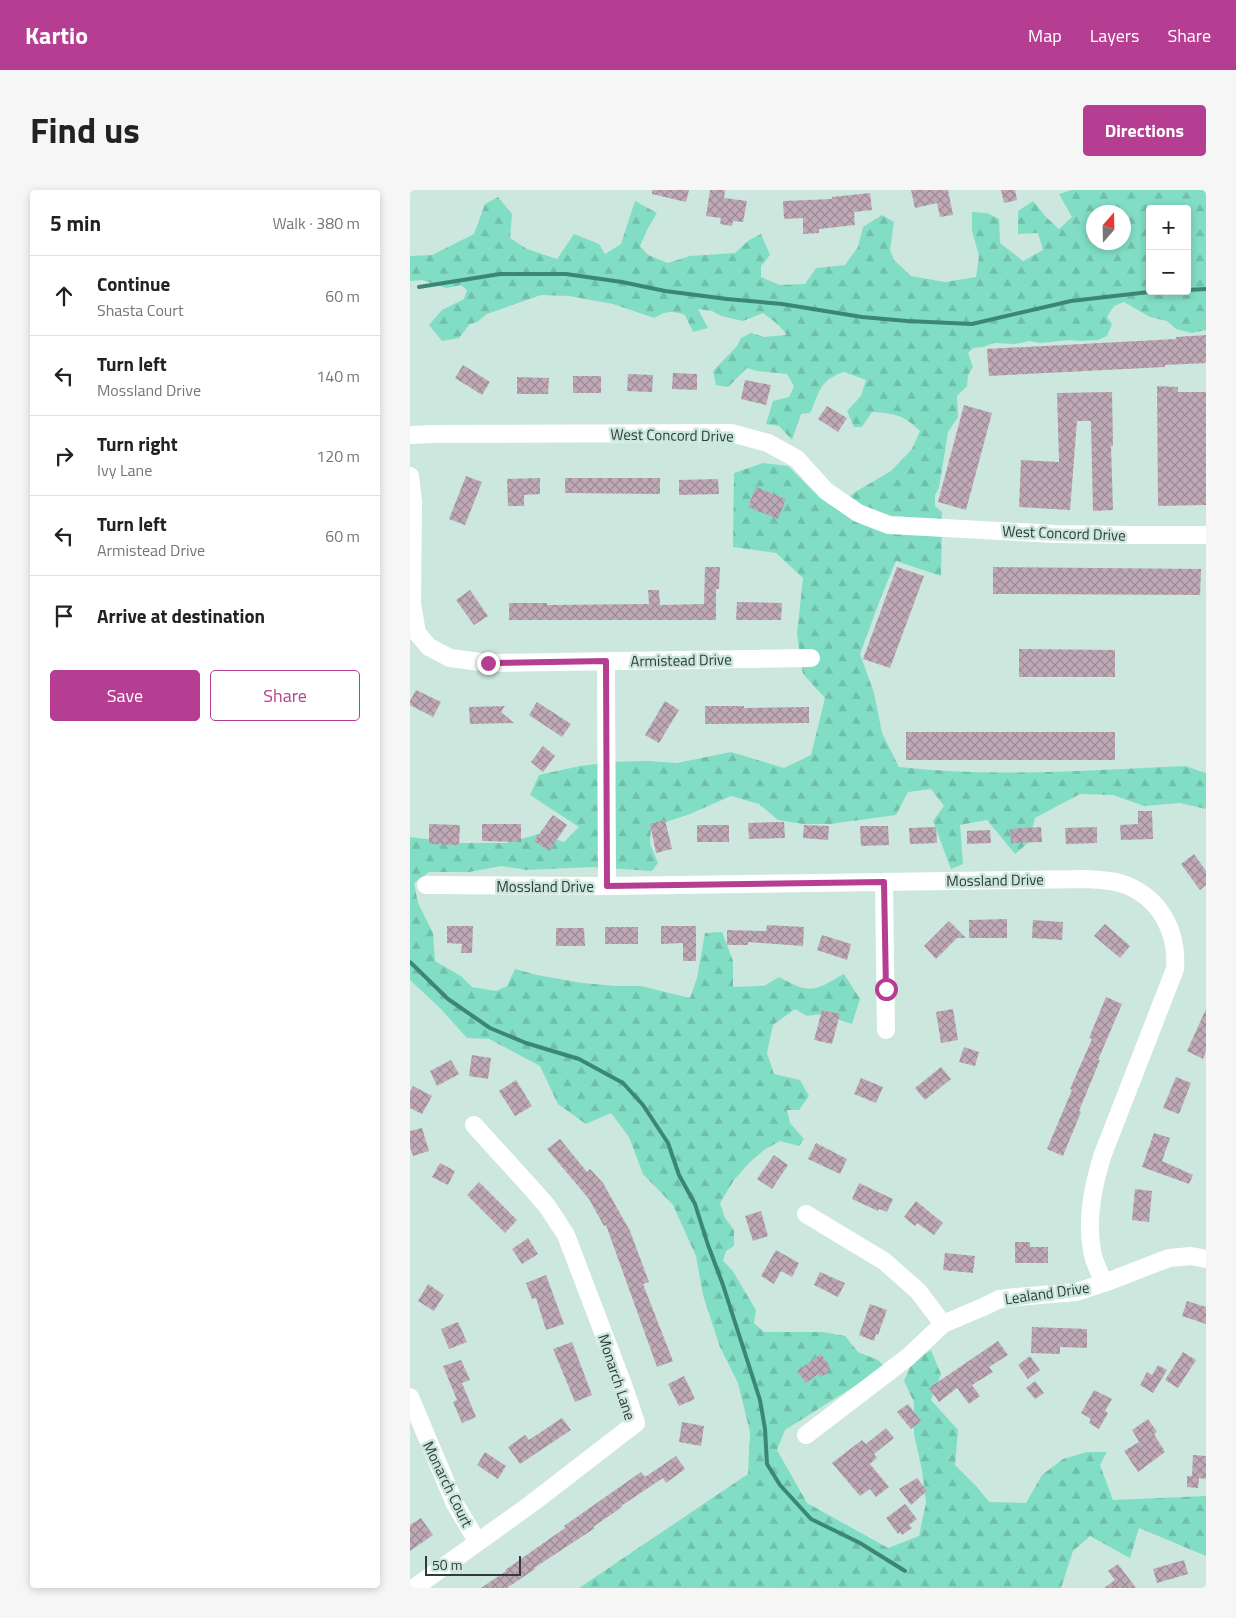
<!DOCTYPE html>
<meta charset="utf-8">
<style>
body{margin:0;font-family:"Titillium Web",sans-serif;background:#f6f6f6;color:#222}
.controls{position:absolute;right:15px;top:15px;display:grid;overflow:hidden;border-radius:5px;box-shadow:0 2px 8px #0003}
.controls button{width:45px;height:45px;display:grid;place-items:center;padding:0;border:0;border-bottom:1px solid #e0e0e0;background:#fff;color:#222;font:25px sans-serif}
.compass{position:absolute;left:676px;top:15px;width:45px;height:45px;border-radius:50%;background:#fff;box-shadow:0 2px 8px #0003;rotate:20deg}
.scale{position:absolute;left:15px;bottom:12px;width:96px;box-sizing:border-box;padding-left:5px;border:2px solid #313c39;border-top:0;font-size:14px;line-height:18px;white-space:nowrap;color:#313c39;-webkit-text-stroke:4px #cce7de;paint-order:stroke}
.stop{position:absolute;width:15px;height:15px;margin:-11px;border:4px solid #b63e92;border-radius:50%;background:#fff}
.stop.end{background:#b63e92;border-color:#fff;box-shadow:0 1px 5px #0008}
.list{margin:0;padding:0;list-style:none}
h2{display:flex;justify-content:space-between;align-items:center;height:65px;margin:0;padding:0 20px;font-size:21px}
h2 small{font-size:16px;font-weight:400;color:#767676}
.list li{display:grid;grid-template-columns:32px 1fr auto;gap:15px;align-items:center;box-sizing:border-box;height:80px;padding:0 20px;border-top:1px solid #e0e0e0}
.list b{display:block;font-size:19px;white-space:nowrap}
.list p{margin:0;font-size:16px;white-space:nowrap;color:#767676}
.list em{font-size:16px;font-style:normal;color:#767676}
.actions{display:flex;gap:10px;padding:15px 20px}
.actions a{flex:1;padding:11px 0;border:1px solid #b63e92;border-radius:5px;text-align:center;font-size:18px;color:#b63e92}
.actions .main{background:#b63e92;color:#fff}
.icon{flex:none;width:28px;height:28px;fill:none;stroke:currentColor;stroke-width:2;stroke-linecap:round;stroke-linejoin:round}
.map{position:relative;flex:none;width:796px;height:1398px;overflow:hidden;border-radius:5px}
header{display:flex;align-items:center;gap:30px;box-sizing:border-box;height:70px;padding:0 25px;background:#b63e92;color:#fff}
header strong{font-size:24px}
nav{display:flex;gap:28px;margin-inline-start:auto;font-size:18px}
.intro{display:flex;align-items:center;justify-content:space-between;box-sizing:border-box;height:120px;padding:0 30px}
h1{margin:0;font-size:35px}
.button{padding:12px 22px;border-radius:5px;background:#b63e92;color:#fff;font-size:18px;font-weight:700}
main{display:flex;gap:30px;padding:0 30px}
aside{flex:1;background:#fff;border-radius:5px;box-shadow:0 2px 8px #0003}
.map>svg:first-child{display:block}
.forest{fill:url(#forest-firs);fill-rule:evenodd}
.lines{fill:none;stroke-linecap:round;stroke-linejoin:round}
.stream{stroke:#3c8774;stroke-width:4}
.building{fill:url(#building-cross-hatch)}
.minor{stroke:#fff;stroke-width:18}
.route{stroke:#b63e92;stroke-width:6}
.labels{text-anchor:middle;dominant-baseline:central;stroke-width:5;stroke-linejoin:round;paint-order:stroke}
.street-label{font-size:15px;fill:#313c39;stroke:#cce7de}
</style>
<header>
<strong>Kartio</strong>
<nav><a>Map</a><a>Layers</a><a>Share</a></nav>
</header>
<div class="intro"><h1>Find us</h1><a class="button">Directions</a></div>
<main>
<aside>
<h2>5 min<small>Walk · 380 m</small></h2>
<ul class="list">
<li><svg class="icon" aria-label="ahead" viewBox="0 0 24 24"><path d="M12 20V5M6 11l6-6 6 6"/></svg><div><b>Continue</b><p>Shasta Court</p></div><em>60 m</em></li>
<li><svg class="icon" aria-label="left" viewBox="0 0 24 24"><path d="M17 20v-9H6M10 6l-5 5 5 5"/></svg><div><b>Turn left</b><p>Mossland Drive</p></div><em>140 m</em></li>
<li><svg class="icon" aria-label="right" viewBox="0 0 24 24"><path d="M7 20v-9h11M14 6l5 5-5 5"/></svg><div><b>Turn right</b><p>Ivy Lane</p></div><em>120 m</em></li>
<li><svg class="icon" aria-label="left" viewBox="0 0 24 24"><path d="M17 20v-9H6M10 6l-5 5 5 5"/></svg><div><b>Turn left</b><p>Armistead Drive</p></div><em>60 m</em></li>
<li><svg class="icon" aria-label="arrive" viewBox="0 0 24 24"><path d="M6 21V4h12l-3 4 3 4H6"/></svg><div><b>Arrive at destination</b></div></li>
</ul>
<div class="actions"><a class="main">Save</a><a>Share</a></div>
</aside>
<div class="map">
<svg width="796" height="1398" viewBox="0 0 796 1398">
<defs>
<pattern id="forest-firs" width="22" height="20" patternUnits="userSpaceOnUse" patternTransform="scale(1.25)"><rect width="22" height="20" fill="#81dec5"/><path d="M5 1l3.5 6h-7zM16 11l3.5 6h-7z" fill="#70bfaa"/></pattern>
<pattern id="building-cross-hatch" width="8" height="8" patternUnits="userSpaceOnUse" patternTransform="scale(1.25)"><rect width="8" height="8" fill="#bfa9b6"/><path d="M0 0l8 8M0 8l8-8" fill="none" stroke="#9c8b95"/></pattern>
</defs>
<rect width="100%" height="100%" fill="#cce7de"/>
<path class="forest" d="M 661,0 L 796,0 L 796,140 L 782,143 L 766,139 L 757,131 L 740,127 L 714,112 L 704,116 L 697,127 L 702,134 L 697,146 L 688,150 L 669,151 L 660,150 L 630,153 L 619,151 L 605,154 L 584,153 L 573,157 L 563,158 L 558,163 L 563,177 L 558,185 L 557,196 L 547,206 L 548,227 L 538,242 L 529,298 L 525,305 L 525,316 L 532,322 L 531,386 L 486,371 L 471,407 L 450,464 L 464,503 L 472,543 L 489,577 C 584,588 680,580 775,576 L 796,583 L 796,619 L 770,613 L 734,616 L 703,605 L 670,604 L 625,628 L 619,652 L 605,664 L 577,630 L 550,635 L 553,674 L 541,679 L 523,631 L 534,616 L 521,599 L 498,602 L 486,625 L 420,634 L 393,634 L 368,630 L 349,614 L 321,606 L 280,624 L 241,637 L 240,654 L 248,673 L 242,681 L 181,677 L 116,680 L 91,676 L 59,682 L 19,682 L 4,693 L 8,713 L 23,743 L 25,771 L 51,786 L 62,797 L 86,801 L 97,796 L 105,779 L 127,785 L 172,793 L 206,796 L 231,796 L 280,808 L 287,788 L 295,743 L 312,742 L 323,771 L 323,797 L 354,796 L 369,787 C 402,805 403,801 434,784 L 450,809 L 442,834 L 412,824 L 397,826 L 385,819 L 363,835 L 357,863 L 364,884 L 390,890 L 399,906 L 389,920 L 377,920 L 380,933 L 394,949 L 389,956 L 370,951 L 354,960 L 339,973 L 324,990 L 310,1013 L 315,1028 L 324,1040 L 324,1056 L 316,1061 L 313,1071 L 322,1080 L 346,1120 L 344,1133 L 354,1142 L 413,1142 L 435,1146 L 448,1162 L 468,1170 L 475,1177 L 375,1240 L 367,1260 L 397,1313 L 478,1358 L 509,1346 L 516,1313 L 512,1280 L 504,1244 L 504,1212 L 494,1191 L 503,1171 L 521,1160 L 531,1184 L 521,1210 L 548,1240 L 545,1275 L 567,1297 L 579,1312 L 616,1313 L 632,1285 L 653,1269 L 677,1262 L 697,1262 L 690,1275 L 703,1310 L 796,1306 L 796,1366 L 729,1338 L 720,1368 L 680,1346 L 663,1361 L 651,1398 L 169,1398 L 338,1284 L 340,1242 L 328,1193 L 310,1157 L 293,1105 L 286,1066 L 263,1015 L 233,984 L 219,947 L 201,923 L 176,934 L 148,914 L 130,876 L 79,849 L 57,848 L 30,818 L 0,790 L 0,647 L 47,653 L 96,653 L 129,644 L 154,652 L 169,637 L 120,605 L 129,585 L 170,576 L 203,572 L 236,571 L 267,573 L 321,562 L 374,578 L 401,565 L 415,508 L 393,484 L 387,444 L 393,388 L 366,363 L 323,357 L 324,283 L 353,273 L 378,276 L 402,300 L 426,317 L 447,301 L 481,281 L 502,259 L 510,241 C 494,225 484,223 462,222 L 452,237 L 444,237 L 437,221 L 451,206 L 456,190 L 434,182 C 409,190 410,202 400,223 L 391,224 L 382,250 L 369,236 L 356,234 L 363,211 L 379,207 L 384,196 L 377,184 L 347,181 L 337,178 L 318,197 L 306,195 L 303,181 L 327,156 L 331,148 L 341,143 L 354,147 L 376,145 L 375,142 L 365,132 L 353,123 L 333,131 L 311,126 L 302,121 L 288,119 L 298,138 L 283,142 L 275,125 C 262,120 256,121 244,128 L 203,114 L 159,106 L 131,105 L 77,124 L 67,132 L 60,134 L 49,148 L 32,151 L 19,135 L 32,120 L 54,109 L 57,100 L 51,95 L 36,98 L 12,90 L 0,91 L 0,66 L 22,65 L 64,44 L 75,14 L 88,7 L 102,24 L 100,48 L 117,59 L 147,69 L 164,44 L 189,54 L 195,64 L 211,54 L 225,11 L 247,23 L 238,38 L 230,56 L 238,65 L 258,73 L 280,66 L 325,63 L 339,50 L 351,44 L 360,65 L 351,76 L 351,87 L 370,95 L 395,94 L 406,78 L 435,75 L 448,57 L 453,37 L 472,25 L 484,32 L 480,60 L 484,70 L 501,86 L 535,92 L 566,87 L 569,66 L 562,41 L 562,22 L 577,23 L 589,29 L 590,53 L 613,71 L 633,60 L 628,43 L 608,44 L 608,21 L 623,11 L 636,27 L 649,39 L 662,27 L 649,4 ZM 740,19 L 777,19 L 777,101 L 740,101 ZM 684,22 L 714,22 L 714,52 L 684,52 Z"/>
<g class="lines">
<path class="stream" d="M 9,97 L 90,84 L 156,84 L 212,92 L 255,101 L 317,109 L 372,114 L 452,127 L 497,131 L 562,134 L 661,111 L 748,101
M 777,100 L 796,99
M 0,772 L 38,809 L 80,838 L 116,853 L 169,869 L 213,893 L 233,915 L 258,953 L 269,985 L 285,1014 L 298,1055 L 313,1095 L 350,1210 L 355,1239 L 357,1274 L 370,1295 L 401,1329 L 450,1353 L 495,1381"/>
</g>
<path class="building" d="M 242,0 L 279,0 L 276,12 L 242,4 Z
M 300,0 L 315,0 L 314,8 L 337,11 L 333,32 L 323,31 L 322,36 L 310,34 L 311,28 L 296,26 Z
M 501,0 L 538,0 L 543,25 L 530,27 L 527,13 L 505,18 Z
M 591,0 L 605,0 L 607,10 L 594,13 Z
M 460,3 L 462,20 L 444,22 L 445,35 L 409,39 L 409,43 L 393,44 L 393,28 L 374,29 L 373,11 L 422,9 L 422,7 Z
M 796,145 L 796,173 L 755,175 L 755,177 L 579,186 L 577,159 L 766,149 L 766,147 Z
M 53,175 L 80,192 L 72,205 L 45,188 Z
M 263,183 L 287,184 L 287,200 L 262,199 Z
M 218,184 L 243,185 L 242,202 L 217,201 Z
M 163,186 L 191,186 L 191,203 L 163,203 Z
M 107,187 L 139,188 L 138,204 L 107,204 Z
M 335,190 L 361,195 L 356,215 L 331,209 Z
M 747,196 L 768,197 L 768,202 L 796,202 L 796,315 L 748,316 Z
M 702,202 L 703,256 L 701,256 L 703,320 L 683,321 L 681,231 L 667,231 L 660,320 L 609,317 L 611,270 L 649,272 L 647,203 Z
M 554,215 L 582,223 L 556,320 L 528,312 Z
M 417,216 L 437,228 L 428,242 L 408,229 Z
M 56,286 L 72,292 L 55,335 L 39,329 Z
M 130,288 L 130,304 L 114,305 L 114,316 L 98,316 L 97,289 Z
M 155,288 L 250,288 L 250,304 L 155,303 Z
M 308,289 L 309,304 L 269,305 L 269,290 Z
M 346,297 L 376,309 L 368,329 L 338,317 Z
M 295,377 L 310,377 L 309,399 L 306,399 L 306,430 L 99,430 L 99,413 L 137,413 L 137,415 L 239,414 L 238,400 L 249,400 L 250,415 L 294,414 Z
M 487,377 L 514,386 L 480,478 L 453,469 Z
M 583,377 L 791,379 L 790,405 L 583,404 Z
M 60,400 L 78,426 L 64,435 L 46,410 Z
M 327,412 L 372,413 L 371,430 L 326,430 Z
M 609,459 L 705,460 L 705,487 L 609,487 Z
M 6,500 L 31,512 L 23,527 L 0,515 L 0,511 Z
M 255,511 L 269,520 L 249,553 L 235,545 Z
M 127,512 L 161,534 L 152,547 L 119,525 Z
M 95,516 L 91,522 L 104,533 L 60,534 L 59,517 Z
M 295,516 L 334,516 L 334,518 L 399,517 L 399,533 L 295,534 Z
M 496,542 L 705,542 L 705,570 L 496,570 Z
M 133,556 L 145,566 L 133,582 L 121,572 Z
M 728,621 L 742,621 L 743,649 L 711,650 L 710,635 L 728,634 Z
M 143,625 L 157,635 L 139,661 L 124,651 Z
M 255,630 L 262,659 L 246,663 L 240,634 Z
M 374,632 L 375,648 L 339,649 L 338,633 Z
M 19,634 L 50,635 L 49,655 L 19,654 Z
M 72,634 L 111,634 L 111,652 L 72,651 Z
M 287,635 L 319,635 L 319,652 L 287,652 Z
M 394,635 L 419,636 L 418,650 L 393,648 Z
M 450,636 L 478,636 L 479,655 L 451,656 Z
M 526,637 L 527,653 L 500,654 L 499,638 Z
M 631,637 L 632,652 L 601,653 L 600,639 Z
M 687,637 L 687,653 L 656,654 L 655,638 Z
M 580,640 L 581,653 L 557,654 L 557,641 Z
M 784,664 L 796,681 L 796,695 L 790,700 L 771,674 Z
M 597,729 L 597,748 L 559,748 L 559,730 Z
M 623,730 L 653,732 L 652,750 L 622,748 Z
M 539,731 L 556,748 L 547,748 L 526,769 L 514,756 Z
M 695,734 L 720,756 L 710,768 L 684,746 Z
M 357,735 L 394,737 L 393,756 L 338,752 L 338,755 L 317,755 L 317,740 L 356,741 Z
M 37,736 L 63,736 L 62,763 L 51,763 L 52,754 L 37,753 Z
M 251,736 L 286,736 L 286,771 L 273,771 L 273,753 L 251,754 Z
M 195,737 L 228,737 L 228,754 L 195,754 Z
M 146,738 L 174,738 L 175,756 L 146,756 Z
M 412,745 L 441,754 L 437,770 L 407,760 Z
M 696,807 L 712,814 L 688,870 L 690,870 L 669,921 L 671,922 L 653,966 L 637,959 L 662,900 L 660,899 L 682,849 L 679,848 Z
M 543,819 L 548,850 L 531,853 L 526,822 Z
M 796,819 L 796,861 L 793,869 L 777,861 Z
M 412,820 L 430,824 L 422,854 L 404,850 Z
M 554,857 L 569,862 L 565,876 L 549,872 Z
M 62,865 L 81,868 L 78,889 L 59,886 Z
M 41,870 L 49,884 L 27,896 L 20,881 Z
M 531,877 L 541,889 L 515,910 L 505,898 Z
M 766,887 L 781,893 L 769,924 L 753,918 Z
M 451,888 L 473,897 L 466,913 L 444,904 Z
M 106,890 L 122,916 L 105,926 L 89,901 Z
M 3,896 L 22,906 L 12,924 L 0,918 L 0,902 Z
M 12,938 L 19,961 L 3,966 L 0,957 L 0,941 Z
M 744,943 L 760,948 L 752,971 L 783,985 L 779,994 L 732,977 Z
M 150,949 L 177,982 L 180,979 L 193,993 L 220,1041 L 239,1092 L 233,1094 L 263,1171 L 247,1177 L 196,1035 L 194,1036 L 179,1009 L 137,959 Z
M 406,953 L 437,969 L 430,984 L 398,969 Z
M 364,965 L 378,975 L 362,999 L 347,989 Z
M 30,973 L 45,981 L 38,995 L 22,987 Z
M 69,992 L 107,1030 L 95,1043 L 57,1005 Z
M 449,993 L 483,1009 L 477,1022 L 469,1019 L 468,1021 L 442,1009 Z
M 725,999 L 742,1001 L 739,1032 L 722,1030 Z
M 506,1011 L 533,1033 L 524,1045 L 507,1033 L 505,1036 L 494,1027 Z
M 351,1021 L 358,1046 L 343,1051 L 335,1026 Z
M 118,1048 L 128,1064 L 112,1074 L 102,1059 Z
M 605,1052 L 620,1052 L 620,1057 L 638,1057 L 638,1073 L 605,1073 Z
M 366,1060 L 389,1073 L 382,1087 L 371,1081 L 364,1094 L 351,1086 Z
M 535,1063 L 565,1066 L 563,1083 L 533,1080 Z
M 410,1082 L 435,1093 L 428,1107 L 404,1095 Z
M 136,1085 L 154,1134 L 136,1140 L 126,1108 L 122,1109 L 116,1093 Z
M 18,1094 L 34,1105 L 24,1121 L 8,1111 Z
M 777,1111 L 796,1117 L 796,1134 L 772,1126 Z
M 460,1114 L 477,1120 L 468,1145 L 466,1144 L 464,1151 L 449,1145 Z
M 48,1132 L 57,1152 L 39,1159 L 31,1139 Z
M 622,1137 L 677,1139 L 677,1158 L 650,1157 L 650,1164 L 621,1163 Z
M 588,1151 L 598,1165 L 579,1177 L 583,1182 L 562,1195 L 570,1206 L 559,1214 L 547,1198 L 529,1212 L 519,1198 Z
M 162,1152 L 182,1205 L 165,1212 L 143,1159 Z
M 773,1162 L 786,1170 L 768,1198 L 755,1190 Z
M 411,1164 L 420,1176 L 418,1177 L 420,1181 L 411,1187 L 408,1184 L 396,1193 L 387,1181 Z
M 620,1166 L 630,1180 L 618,1189 L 608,1175 Z
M 51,1170 L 60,1190 L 52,1193 L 66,1227 L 52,1233 L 43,1212 L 47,1210 L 33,1176 Z
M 748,1175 L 757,1180 L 743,1203 L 730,1195 L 737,1182 L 742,1185 Z
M 274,1186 L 285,1209 L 269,1216 L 258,1194 Z
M 625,1191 L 634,1203 L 625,1209 L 616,1198 Z
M 684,1200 L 702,1209 L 695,1221 L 698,1223 L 689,1239 L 679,1233 L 681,1229 L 671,1223 Z
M 498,1214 L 511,1231 L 501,1239 L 487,1222 Z
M 152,1228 L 161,1240 L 110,1274 L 98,1257 L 115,1245 L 119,1250 Z
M 738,1229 L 747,1242 L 744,1244 L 755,1262 L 728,1282 L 714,1261 L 729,1252 L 722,1240 Z
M 272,1232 L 294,1236 L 291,1256 L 269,1252 Z
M 476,1238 L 484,1248 L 464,1264 L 467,1268 L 460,1274 L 479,1297 L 466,1307 L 460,1299 L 450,1306 L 422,1273 L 452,1250 L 456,1254 Z
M 75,1262 L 96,1276 L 88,1289 L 67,1275 Z
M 783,1265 L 796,1266 L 796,1289 L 789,1288 L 788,1298 L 777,1297 L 777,1286 L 782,1286 Z
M 266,1266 L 275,1279 L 256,1293 L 253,1288 L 211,1316 L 212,1317 L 183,1337 L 185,1338 L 124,1378 L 125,1379 L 97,1398 L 71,1398 L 96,1381 L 95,1380 L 155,1338 L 154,1336 L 211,1296 L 231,1282 L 235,1287 Z
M 507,1288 L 517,1301 L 501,1315 L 489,1299 Z
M 495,1314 L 507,1329 L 499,1335 L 502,1338 L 492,1345 L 490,1342 L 488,1344 L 476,1328 Z
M 11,1328 L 23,1345 L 0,1361 L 0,1335 Z
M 774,1370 L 778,1384 L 747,1393 L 743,1379 Z
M 708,1374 L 726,1398 L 694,1398 L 705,1390 L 698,1381 Z"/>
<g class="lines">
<path class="minor" d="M 0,245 L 23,244 L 321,243 L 358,253 L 387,269 L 416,301 L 448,323 L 479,335 L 645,344 L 719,345 L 796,345
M 0,286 L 3,312 L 2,414 L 7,443 L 19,457 L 40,468 L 78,473 L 401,468
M 196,471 L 197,696
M 474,692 L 476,840
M 16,695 L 197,696 L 678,689 C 691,690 704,690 716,695 C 751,709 768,743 765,779 L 693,964 C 683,995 676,1028 682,1060 C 683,1071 690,1083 694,1093
M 396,1024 L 474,1071 L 508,1101 L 533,1134
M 0,1207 L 45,1314 L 67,1351
M 396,1245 L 498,1167 L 533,1134 L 573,1117 L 590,1109 L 606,1107 L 666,1102 L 694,1093 L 759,1068 L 781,1066 L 796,1069
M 4,1398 L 121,1314 L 226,1233 L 215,1200 L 156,1045 L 137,1016 L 124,1001 L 64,935"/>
</g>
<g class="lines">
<path class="route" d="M 78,473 L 196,471 L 197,696 L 474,692 L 476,799"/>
</g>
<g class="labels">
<g class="street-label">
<text transform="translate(262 245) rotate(1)">West Concord Drive</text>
<text transform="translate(654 343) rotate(2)">West Concord Drive</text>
<text transform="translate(271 470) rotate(-1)">Armistead Drive</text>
<text transform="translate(585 690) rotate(-1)">Mossland Drive</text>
<text x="135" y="696">Mossland Drive</text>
<text transform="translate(637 1103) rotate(-8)">Lealand Drive</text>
<text transform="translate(207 1187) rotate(72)">Monarch Lane</text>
<text transform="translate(38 1294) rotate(64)">Monarch Court</text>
</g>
</g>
</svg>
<div class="controls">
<button>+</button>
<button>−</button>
</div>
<svg class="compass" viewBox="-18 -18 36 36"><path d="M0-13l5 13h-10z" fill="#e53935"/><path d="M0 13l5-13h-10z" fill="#767676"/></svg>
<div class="scale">50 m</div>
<div class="stop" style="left:476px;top:799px"></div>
<div class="stop end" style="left:78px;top:473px"></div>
</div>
</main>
